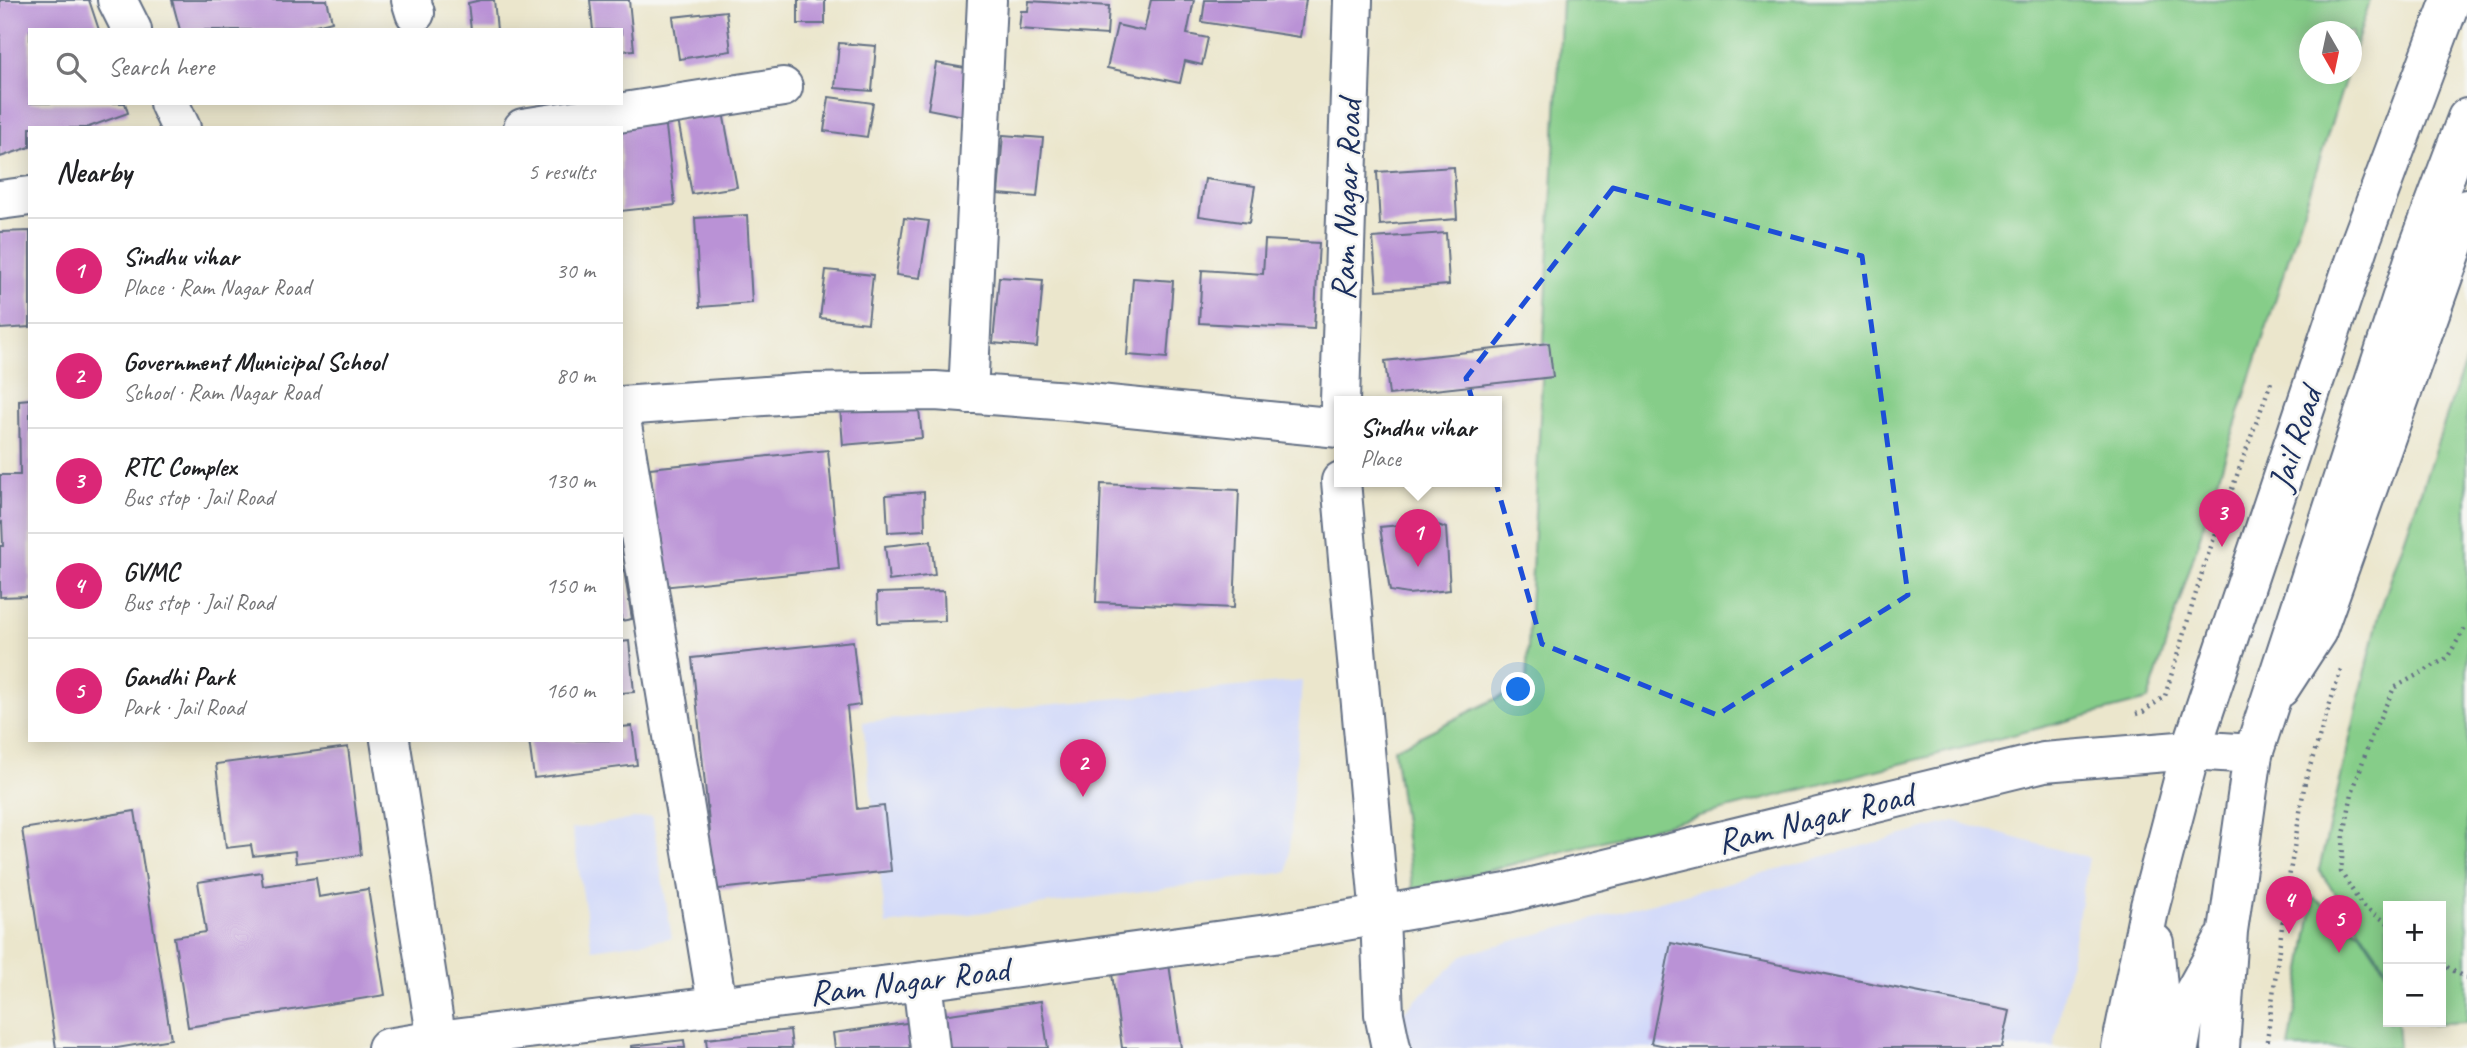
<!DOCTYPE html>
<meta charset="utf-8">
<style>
body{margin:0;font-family:Caveat,sans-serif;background:#f2f2f2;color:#202124}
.controls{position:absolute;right:21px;bottom:21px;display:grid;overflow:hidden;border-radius:0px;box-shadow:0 4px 18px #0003}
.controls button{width:63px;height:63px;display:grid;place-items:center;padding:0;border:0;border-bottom:2px solid #e0e0e0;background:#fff;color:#202124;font:35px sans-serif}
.compass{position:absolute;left:2299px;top:21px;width:63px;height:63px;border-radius:50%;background:#fff;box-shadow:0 4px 18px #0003;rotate:171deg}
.you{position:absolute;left:1519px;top:690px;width:24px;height:24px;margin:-18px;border:5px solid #fff;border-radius:50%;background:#1a73e8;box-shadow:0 0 0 10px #1a73e833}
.badge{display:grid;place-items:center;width:46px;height:46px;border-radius:50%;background:#db2777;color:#fff;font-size:23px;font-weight:700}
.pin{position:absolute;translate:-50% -58px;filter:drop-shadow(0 2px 4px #0008)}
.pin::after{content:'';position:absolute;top:37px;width:24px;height:21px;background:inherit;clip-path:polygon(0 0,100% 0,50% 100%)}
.popup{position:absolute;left:1334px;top:396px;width:168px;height:91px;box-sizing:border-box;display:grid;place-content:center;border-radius:0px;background:#fff;filter:drop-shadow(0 2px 5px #0005);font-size:23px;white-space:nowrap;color:#757577}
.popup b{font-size:26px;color:#202124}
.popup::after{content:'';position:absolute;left:50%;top:100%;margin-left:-14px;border:14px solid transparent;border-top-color:#fff}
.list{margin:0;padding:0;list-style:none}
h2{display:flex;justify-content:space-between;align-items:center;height:91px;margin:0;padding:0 28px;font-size:30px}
h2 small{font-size:23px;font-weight:400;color:#757577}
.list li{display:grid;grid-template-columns:46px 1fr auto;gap:21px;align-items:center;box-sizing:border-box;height:105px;padding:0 28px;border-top:2px solid #e0e0e0}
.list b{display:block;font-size:26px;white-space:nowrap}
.list p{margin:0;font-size:23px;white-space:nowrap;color:#757577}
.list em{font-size:23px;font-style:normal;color:#757577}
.icon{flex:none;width:38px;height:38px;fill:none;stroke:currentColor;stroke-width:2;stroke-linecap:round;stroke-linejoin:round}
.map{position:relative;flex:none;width:2467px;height:1048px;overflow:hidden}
.search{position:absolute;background:#fff;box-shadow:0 4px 18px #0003;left:28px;top:28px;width:595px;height:77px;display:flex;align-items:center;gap:18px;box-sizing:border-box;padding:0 24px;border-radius:0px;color:#757577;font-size:26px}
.panel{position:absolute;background:#fff;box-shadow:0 4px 18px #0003;left:28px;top:126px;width:595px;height:616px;border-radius:0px}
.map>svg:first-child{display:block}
.built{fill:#d2d9f9}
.green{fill:#86cd89;stroke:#507e74;stroke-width:2}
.building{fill:#ba92d6}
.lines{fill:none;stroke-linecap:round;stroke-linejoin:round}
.street-casing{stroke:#646f84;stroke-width:42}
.secondary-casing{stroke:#646f84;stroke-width:42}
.primary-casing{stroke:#646f84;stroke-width:42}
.path{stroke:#646f84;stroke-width:4.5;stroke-dasharray:2 5;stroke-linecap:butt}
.street{stroke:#fff;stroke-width:38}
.secondary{stroke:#fff;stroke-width:38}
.primary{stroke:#fff;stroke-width:38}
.marked{fill:none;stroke:#1d4ed8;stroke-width:5;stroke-dasharray:14 9;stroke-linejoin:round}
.labels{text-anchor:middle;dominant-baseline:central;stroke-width:5;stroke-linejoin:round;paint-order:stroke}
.street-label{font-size:35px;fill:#1b2f5e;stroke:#f6f6f2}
</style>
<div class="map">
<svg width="2467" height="1048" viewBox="0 0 2467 1048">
<rect width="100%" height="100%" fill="#f6f6f2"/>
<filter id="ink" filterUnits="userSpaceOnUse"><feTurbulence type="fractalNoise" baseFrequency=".0143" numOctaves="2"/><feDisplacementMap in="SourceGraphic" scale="14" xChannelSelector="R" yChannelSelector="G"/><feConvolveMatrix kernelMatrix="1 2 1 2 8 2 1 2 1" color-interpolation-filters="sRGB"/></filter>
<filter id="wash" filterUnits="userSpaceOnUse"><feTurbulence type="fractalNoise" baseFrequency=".00686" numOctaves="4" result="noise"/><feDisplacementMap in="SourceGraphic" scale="28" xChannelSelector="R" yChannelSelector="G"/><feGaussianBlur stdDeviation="1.57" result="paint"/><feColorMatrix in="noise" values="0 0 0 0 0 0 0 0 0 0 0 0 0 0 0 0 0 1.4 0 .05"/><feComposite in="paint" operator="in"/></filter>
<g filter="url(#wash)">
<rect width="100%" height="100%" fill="#ebe6cc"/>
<path class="built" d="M 1302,681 L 1288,872 L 886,925 L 863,722 Z
M 652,816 L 672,938 L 592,949 L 572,829 Z
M 1954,821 L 2089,858 L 2054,1048 L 1411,1048 L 1403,1012 L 1465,954 Z"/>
<path class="green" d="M 1562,0 L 2370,0 L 2352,58 L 2352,32 L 2310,32 L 2310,74 L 2347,74 L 2148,700 L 1413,890 L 1394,749 L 1526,684 Z
M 2467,356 L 2467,1022 L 2425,1024 L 2424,1022 L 2441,1022 L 2441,906 L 2388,906 L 2388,970 L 2319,870 L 2380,611 Z
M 2314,898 L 2360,932 L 2388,974 L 2388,1022 L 2397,1022 L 2399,1048 L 2289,1048 Z"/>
<g id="blocks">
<path class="building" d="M 0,0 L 89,0 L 99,30 L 30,30 L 30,103 L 125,103 L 128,113 L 86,128 L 30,128 L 30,147 L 0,157 Z
M 172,0 L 327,0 L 332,21 L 295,30 L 180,30 Z
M 481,0 L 494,0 L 497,30 L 471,30 L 468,3 Z
M 590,0 L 629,0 L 634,50 L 621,51 L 621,30 L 593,30 Z
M 798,0 L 825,0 L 825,24 L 798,24 Z
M 1151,0 L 1194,0 L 1187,34 L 1208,38 L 1202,65 L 1185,61 L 1180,83 L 1107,68 L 1117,25 L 1144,31 Z
M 1205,0 L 1306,0 L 1300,37 L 1202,22 Z
M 1029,1 L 1109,6 L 1107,35 L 1019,29 L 1021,11 L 1028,11 Z
M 726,11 L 731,51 L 679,59 L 673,17 Z
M 839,43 L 876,46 L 872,91 L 835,88 Z
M 936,63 L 977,70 L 969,117 L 928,109 Z
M 829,97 L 873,103 L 867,137 L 824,131 Z
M 723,112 L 737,187 L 692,194 L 678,120 Z
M 665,118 L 675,205 L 621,211 L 621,128 Z
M 1003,135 L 1043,138 L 1037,197 L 998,194 Z
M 1454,167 L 1457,219 L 1380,225 L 1377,172 Z
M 1205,179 L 1255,186 L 1249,223 L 1199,216 Z
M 747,215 L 752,303 L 700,307 L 695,218 Z
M 904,218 L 929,221 L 920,278 L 896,275 Z
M 30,231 L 30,327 L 0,329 L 0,232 Z
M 1446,233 L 1449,285 L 1377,290 L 1373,238 Z
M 1265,240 L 1319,243 L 1314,329 L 1199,323 L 1202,270 L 1263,274 Z
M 826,270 L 873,275 L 868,323 L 820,318 Z
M 999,277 L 1043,280 L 1037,347 L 993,343 Z
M 1133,278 L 1173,281 L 1167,358 L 1127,355 Z
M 1549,343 L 1553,377 L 1389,395 L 1385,361 Z
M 30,399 L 30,596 L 0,597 L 0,546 L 3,546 L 2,522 L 0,523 L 0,475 L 20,475 L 19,400 Z
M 918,400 L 922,438 L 843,445 L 840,407 Z
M 828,450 L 839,569 L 662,587 L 650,468 Z
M 1101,484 L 1239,490 L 1234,608 L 1096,602 Z
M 924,492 L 925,530 L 888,532 L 886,495 Z
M 1430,522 L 1446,528 L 1450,590 L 1408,594 L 1390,591 L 1380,527 Z
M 931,541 L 935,575 L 889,581 L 885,546 Z
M 621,570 L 624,570 L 632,619 L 621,621 Z
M 944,591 L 945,621 L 878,623 L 877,593 Z
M 629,641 L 634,692 L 621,693 L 621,642 Z
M 853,641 L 860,705 L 847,707 L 857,809 L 884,806 L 891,871 L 709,890 L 704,834 L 710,833 L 692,658 Z
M 632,726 L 637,765 L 534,778 L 529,740 L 621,740 L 621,727 Z
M 348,747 L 361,855 L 296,863 L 295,851 L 253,856 L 251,845 L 226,848 L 216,764 Z
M 135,811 L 171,1039 L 117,1048 L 56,1048 L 22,829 Z
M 261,872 L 263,886 L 316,878 L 319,897 L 368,889 L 385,995 L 188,1027 L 174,937 L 206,932 L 198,882 Z
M 1671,943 L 2010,1011 L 2002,1048 L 1676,1048 L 1651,1043 Z
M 1168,957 L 1181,1048 L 1122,1048 L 1111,966 Z
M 1041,1001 L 1048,1048 L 940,1048 L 935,1016 Z
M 914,1022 L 917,1048 L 835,1048 L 833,1033 Z
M 790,1030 L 792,1048 L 707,1048 L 706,1039 Z
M 684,1040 L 685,1048 L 631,1048 L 631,1046 Z"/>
</g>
</g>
<g filter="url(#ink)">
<use href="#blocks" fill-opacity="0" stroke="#646f84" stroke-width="2"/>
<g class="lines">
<defs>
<path id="street" d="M 117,0 L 132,30
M 411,0 L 415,13
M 169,103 L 181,128
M 523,128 L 783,87
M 0,200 L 30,196
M 968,394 L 987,0
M 1340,401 L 1353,0
M 621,406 L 807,393 L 935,391 L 1069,401 L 1339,428
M 621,419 L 717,1004
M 1341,481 L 1380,917
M 390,740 L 438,1048
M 922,981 L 930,1048"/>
<path id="secondary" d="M 2280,688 L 2317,631 L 2467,209
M 1380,917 L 1384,1014 L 1391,1048
M 387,1048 L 437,1040 L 922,981 L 1275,933 L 1507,893 L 2044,762 L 2191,750 L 2253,754"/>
<path id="primary" d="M 2154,943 L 2161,1020 L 2157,1048
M 2121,1048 L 2150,906 L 2191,750 L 2362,238 L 2451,0
M 2179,1048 L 2187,1005 L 2222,942
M 2220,1048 L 2228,931 L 2253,754 L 2415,257 L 2467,118"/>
</defs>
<use href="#street" class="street-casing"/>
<use href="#secondary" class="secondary-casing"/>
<use href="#primary" class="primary-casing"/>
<path class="path" d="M 2136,714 L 2143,712 L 2165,696 L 2205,563 L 2271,382
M 2388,923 L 2362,906 L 2341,872 L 2344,835 L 2352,793 L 2373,732 L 2394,688 L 2447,658 L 2467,625
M 2441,964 L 2467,978
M 2266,1048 L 2286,896 L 2305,782 L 2342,666"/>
<use href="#street" class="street"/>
<use href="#secondary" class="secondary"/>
<use href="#primary" class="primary"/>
</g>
</g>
<path class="marked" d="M 1613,188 L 1862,256 L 1908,595 L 1717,715 L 1542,644 L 1466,378 Z"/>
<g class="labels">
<g class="street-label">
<text transform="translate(1346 200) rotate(-88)">Ram Nagar Road</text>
<text transform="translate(2295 439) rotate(-72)">Jail Road</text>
<text transform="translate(1815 818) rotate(-14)">Ram Nagar Road</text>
<text transform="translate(909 981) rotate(-7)">Ram Nagar Road</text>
</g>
</g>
</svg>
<div class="controls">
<button>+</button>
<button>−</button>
</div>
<svg class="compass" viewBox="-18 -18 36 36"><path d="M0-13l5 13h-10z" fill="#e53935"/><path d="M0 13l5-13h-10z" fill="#757577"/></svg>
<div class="you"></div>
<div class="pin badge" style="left:1418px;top:567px">1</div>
<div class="popup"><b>Sindhu vihar</b>Place</div>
<div class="pin badge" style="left:1083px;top:797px">2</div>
<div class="pin badge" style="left:2222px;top:547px">3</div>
<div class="pin badge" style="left:2289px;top:934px">4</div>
<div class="pin badge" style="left:2339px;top:953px">5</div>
<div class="search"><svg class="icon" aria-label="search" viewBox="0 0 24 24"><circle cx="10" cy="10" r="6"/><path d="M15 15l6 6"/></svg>Search here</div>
<section class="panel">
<h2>Nearby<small>5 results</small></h2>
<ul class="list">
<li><span class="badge">1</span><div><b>Sindhu vihar</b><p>Place · Ram Nagar Road</p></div><em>30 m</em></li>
<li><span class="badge">2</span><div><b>Government Municipal School</b><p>School · Ram Nagar Road</p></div><em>80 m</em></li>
<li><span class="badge">3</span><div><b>RTC Complex</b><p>Bus stop · Jail Road</p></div><em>130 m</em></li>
<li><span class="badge">4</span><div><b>GVMC</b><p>Bus stop · Jail Road</p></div><em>150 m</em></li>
<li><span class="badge">5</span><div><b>Gandhi Park</b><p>Park · Jail Road</p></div><em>160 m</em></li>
</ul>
</section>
</div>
